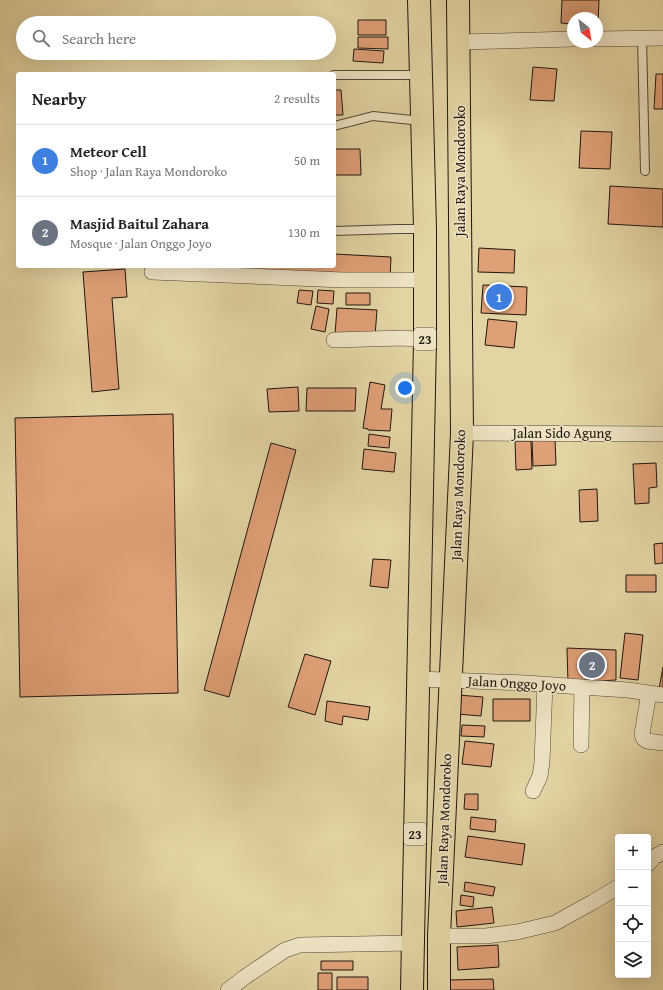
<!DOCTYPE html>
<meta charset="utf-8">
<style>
body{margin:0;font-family:"Gentium Book Plus",serif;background:#f2f2f2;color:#222}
.controls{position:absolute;right:12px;bottom:12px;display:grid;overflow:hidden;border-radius:4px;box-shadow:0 4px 16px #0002}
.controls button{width:36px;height:36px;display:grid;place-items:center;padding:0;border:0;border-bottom:1px solid #e0e0e0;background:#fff;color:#222;font:20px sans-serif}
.compass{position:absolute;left:567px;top:12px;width:36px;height:36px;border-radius:50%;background:#fff;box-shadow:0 4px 16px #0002;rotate:149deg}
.you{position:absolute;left:405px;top:388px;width:14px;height:14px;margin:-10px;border:3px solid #fff;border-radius:50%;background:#1a73e8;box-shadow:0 0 0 6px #1a73e833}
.badge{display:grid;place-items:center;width:26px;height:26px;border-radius:50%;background:#8f2418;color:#fff;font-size:13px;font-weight:700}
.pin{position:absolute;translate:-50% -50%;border:2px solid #fff;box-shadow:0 1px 4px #0006}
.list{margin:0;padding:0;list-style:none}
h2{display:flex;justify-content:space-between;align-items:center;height:52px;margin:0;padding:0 16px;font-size:17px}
h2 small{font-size:13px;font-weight:400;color:#767676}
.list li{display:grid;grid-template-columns:26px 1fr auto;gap:12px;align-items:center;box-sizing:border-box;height:72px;padding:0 16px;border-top:1px solid #e0e0e0}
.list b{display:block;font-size:15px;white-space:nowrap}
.list p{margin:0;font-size:13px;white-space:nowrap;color:#767676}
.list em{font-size:13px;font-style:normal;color:#767676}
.icon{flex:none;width:22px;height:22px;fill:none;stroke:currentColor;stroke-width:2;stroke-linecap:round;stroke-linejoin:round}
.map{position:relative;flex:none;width:663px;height:990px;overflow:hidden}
.search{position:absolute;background:#fff;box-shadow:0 4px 16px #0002;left:16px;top:16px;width:320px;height:44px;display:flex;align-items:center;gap:10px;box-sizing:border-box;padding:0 14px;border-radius:22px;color:#767676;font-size:15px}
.panel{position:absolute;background:#fff;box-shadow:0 4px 16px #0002;left:16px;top:72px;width:320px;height:196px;border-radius:4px}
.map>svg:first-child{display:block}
.building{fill:#df9f77;stroke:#21160f}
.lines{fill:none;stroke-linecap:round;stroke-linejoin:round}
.service-casing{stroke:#524634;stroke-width:10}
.minor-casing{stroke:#524634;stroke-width:16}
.trunk-casing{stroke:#21160f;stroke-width:24}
.service{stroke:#ede3c3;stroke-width:8}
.minor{stroke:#ede3c3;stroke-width:15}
.trunk{stroke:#e3d4a3;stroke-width:22}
.labels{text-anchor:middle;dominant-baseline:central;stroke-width:3;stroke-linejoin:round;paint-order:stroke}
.shield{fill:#ede3c3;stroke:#5e5445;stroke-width:1}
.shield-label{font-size:13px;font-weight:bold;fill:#21160f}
.street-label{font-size:14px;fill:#21160f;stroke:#ede3c3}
</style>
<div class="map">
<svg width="663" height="990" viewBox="0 0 663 990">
<rect width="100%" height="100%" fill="#e3d4a3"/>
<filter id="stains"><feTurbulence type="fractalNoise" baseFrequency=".005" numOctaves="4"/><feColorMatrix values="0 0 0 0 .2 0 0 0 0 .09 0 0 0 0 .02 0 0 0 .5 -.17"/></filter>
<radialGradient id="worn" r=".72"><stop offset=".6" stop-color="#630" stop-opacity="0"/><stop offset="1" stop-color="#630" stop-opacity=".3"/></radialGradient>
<path class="building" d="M 562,0 L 599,0 L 598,25 L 597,25 L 597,18 L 573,18 L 573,24 L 561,23 Z
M 358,20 L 386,20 L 386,35 L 358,35 Z
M 358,37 L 388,37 L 388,49 L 358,48 Z
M 354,49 L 384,51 L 383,63 L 353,61 Z
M 533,67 L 557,69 L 554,101 L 530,100 Z
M 656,74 L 663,74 L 663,109 L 654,109 Z
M 334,90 L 341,90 L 343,115 L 334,115 Z
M 581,131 L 612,132 L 610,169 L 579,168 Z
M 334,149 L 360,149 L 361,175 L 334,175 Z
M 610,186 L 663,189 L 663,227 L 608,224 Z
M 479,248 L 515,250 L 514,273 L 478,272 Z
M 334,254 L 391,257 L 390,279 L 152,266 L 334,266 Z
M 125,269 L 127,297 L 112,298 L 119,389 L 92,392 L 83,272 Z
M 483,285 L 527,287 L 526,315 L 481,313 Z
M 299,290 L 313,291 L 311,305 L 297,303 Z
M 318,290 L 334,291 L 333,304 L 317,303 Z
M 346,293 L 370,293 L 370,305 L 346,305 Z
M 316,306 L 329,309 L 325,332 L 311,329 Z
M 337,308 L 377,310 L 375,336 L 335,334 Z
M 488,319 L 517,322 L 514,348 L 485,345 Z
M 370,382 L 385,385 L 381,409 L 392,409 L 390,431 L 368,430 L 368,429 L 363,428 Z
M 298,387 L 299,411 L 269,412 L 267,389 Z
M 307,388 L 356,388 L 355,411 L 306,411 Z
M 173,414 L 178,693 L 20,697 L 15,418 Z
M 369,434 L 390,437 L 389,448 L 368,446 Z
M 555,439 L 556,465 L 533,466 L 532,440 Z
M 515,441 L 531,441 L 532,469 L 516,470 Z
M 271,443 L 296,450 L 229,697 L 204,690 Z
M 364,449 L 396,453 L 394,472 L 362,469 Z
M 656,463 L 657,487 L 649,488 L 649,503 L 635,504 L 633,464 Z
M 597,489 L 598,521 L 580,522 L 579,490 Z
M 663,543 L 663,563 L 655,564 L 654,544 Z
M 373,559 L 391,560 L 388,588 L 370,586 Z
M 626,575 L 656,575 L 656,592 L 626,592 Z
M 625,633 L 643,635 L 638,680 L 620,678 Z
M 567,648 L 616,650 L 616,680 L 568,683 Z
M 305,654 L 331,661 L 315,715 L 288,707 Z
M 663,667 L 663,690 L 659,689 Z
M 458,695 L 483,697 L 481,716 L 457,714 Z
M 493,699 L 530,699 L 530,721 L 493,721 Z
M 327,701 L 370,707 L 368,720 L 343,716 L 342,725 L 325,721 Z
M 462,725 L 485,726 L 484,737 L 461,736 Z
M 465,741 L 494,744 L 491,767 L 462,764 Z
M 465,794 L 478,794 L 478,810 L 464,809 Z
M 471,817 L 496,820 L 495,832 L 470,829 Z
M 468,836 L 525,844 L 522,865 L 465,857 Z
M 465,882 L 495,887 L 493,896 L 464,891 Z
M 461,895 L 474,897 L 473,907 L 460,905 Z
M 492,907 L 494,923 L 457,927 L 456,911 Z
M 498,945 L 499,967 L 458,970 L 457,947 Z
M 321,961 L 353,961 L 353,970 L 321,970 Z
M 318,973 L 332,973 L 332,990 L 318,990 Z
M 337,977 L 368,977 L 368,990 L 337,990 Z
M 493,979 L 494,990 L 449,990 L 449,980 Z"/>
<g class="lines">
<defs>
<path id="service" d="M 642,37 L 645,171
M 334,75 L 419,75
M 334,126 L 373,116 L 422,121
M 334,231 L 399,229 L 424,229"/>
<path id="minor" d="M 597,39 L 663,38
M 459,42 L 573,39
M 152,272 L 343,280 L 425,280
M 334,340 L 403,338 L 425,340
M 462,433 L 663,434
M 418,679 L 526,683 L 582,687 L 628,690 L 663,695
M 649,693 L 642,734 L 643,738 L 647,741 L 663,743
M 581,745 L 582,687
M 533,791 L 540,776 L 542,762 L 545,684
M 648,864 L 654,857 L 663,852
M 439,936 L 486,936 L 517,932 L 555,923 L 593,902 L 618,887
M 228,990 L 245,977 L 285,950 L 300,945 L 413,943"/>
<path id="trunk" d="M 412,990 L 425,340 L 425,229 L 419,0
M 439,990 L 439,936 L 462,433 L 458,0"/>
</defs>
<use href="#service" class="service-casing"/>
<use href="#minor" class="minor-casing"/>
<use href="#trunk" class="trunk-casing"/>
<use href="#service" class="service"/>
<use href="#minor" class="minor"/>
<use href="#trunk" class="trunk"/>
</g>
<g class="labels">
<g class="shield">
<rect x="414" y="328" width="22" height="22" rx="3"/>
<rect x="404" y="823" width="22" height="22" rx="3"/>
</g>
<g class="shield-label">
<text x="425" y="339">23</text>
<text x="415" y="834">23</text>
</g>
<g class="street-label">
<text transform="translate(460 171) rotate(-90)">Jalan Raya Mondoroko</text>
<text x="562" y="433">Jalan Sido Agung</text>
<text transform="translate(458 495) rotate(-88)">Jalan Raya Mondoroko</text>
<text transform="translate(517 683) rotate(3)">Jalan Onggo Joyo</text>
<text transform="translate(444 819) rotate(-88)">Jalan Raya Mondoroko</text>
</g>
</g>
<rect width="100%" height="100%" filter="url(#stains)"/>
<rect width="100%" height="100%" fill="url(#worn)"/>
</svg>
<div class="controls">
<button>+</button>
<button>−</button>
<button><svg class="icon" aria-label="locate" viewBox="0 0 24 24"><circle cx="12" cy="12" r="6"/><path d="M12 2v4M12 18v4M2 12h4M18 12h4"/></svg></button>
<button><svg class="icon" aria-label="layers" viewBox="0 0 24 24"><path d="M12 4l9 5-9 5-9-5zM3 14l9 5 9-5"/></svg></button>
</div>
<svg class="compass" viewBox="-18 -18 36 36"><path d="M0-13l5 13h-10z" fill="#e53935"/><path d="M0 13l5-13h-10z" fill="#767676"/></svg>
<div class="you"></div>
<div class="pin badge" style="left:499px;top:297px;background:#3f7fe0">1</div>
<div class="pin badge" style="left:592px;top:665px;background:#6b7280">2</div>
<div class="search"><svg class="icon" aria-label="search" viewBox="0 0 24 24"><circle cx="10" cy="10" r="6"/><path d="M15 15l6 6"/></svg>Search here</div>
<section class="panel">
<h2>Nearby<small>2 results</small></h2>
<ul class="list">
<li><span class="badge" style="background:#3f7fe0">1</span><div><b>Meteor Cell</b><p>Shop · Jalan Raya Mondoroko</p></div><em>50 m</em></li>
<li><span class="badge" style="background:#6b7280">2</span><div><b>Masjid Baitul Zahara</b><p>Mosque · Jalan Onggo Joyo</p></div><em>130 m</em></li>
</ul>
</section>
</div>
